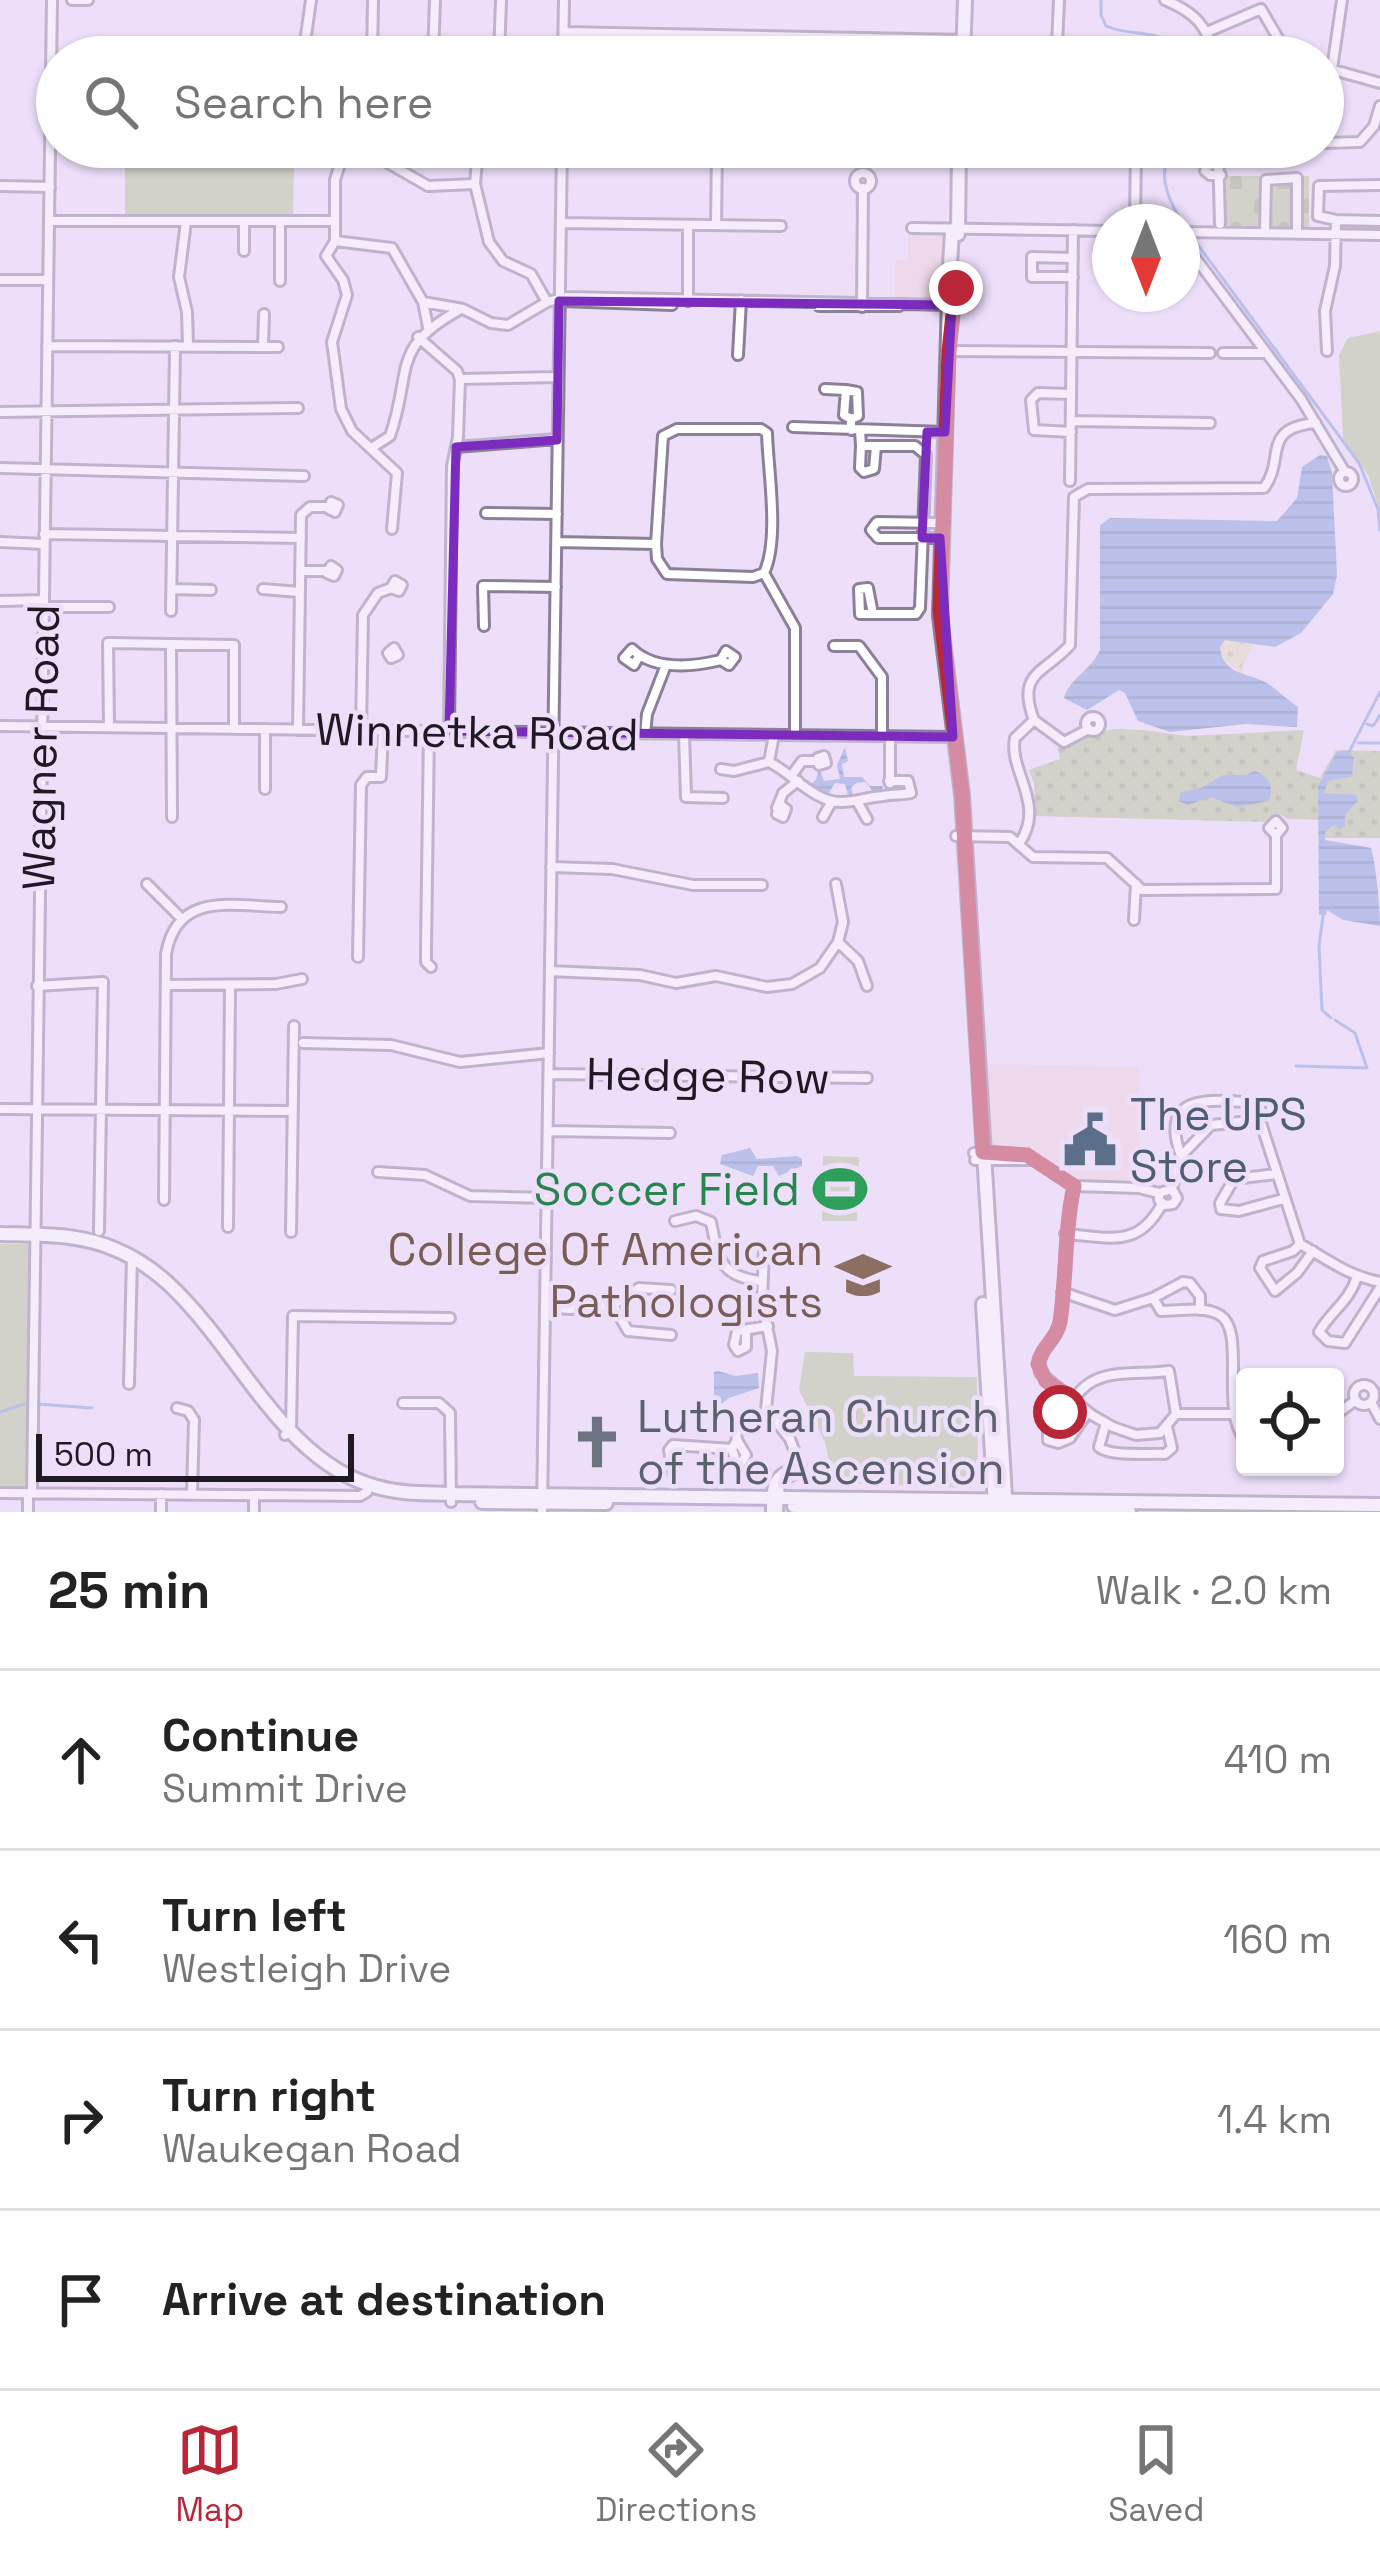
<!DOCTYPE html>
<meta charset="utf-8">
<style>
body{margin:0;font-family:"Space Grotesk",sans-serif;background:#f2f2f2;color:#222}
.controls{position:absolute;right:36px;bottom:36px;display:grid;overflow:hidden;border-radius:12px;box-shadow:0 3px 9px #0004}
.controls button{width:108px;height:108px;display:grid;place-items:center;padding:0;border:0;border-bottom:3px solid #e0e0e0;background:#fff;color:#222;font:60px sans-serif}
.compass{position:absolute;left:1092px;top:204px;width:108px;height:108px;border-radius:50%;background:#fff;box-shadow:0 3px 9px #0004;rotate:180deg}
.scale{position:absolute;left:36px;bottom:30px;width:318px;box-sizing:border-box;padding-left:12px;border:6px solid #1f1923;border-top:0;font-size:33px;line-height:42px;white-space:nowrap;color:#1f1923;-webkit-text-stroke:9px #eddefa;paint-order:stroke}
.stop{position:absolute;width:36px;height:36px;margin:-27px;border:9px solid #b82638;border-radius:50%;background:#fff}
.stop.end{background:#b82638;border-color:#fff;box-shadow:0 3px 12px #0008}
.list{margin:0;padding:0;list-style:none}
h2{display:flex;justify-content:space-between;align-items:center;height:156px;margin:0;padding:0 48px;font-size:51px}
h2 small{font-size:39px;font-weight:400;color:#767676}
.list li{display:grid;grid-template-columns:78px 1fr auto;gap:36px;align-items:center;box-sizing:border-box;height:180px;padding:0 48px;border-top:3px solid #e0e0e0}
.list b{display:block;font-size:45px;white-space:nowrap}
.list p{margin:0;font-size:39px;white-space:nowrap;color:#767676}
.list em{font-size:39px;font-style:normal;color:#767676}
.icon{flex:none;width:66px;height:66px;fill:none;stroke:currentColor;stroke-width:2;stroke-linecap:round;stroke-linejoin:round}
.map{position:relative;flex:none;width:1380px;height:1512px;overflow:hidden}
.search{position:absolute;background:#fff;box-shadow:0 3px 9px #0004;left:36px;right:36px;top:36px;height:132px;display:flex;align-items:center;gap:30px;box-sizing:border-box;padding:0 42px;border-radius:66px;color:#767676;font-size:45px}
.sheet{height:876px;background:#fff}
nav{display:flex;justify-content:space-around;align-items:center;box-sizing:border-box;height:168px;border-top:3px solid #e0e0e0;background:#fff;font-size:33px;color:#767676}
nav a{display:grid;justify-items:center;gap:6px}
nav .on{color:#b82638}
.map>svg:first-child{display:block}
.commercial{fill:#edd3da}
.grass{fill:url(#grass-dots)}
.sand{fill:url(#sand-dots)}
.cemetery{fill:url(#cemetery-stones)}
.park{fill:#b1c091}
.water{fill:url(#water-rules)}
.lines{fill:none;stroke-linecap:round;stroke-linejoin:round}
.stream{stroke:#7f9ed8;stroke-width:3}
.minor-casing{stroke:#8c7f98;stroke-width:14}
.major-casing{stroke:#8c7f98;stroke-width:18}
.minor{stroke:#fff;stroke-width:8}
.major{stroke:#fff;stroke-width:12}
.route{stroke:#b82638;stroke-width:15}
.marked{fill:none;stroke:#7b2cbf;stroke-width:9;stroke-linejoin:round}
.labels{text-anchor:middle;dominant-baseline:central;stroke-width:9;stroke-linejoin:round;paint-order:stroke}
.street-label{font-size:45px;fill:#1f1923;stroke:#eddefa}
.service-label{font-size:45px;fill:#4e5e75;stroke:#eddefa;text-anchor:start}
.leisure-label{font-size:45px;fill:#27864d;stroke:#eddefa;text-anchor:end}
.education-label{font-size:45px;fill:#785e54;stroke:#eddefa;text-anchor:end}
.worship-label{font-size:45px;fill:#5b616d;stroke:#eddefa;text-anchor:start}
</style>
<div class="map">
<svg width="1380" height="1512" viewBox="0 0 1380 1512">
<defs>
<pattern id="grass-dots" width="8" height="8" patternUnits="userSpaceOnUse" patternTransform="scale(3)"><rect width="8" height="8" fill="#b1c091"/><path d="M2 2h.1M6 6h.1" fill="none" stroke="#98a47d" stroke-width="1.8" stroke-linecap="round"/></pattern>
<pattern id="sand-dots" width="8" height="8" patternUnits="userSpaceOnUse" patternTransform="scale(3)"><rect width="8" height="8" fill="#e5dbb6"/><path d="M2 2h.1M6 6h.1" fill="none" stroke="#c4bb9c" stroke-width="1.8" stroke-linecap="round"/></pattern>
<pattern id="cemetery-stones" width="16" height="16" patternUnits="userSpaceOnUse" patternTransform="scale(3)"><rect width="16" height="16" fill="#b1c091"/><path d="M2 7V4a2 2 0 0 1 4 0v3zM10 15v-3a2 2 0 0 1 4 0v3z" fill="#98a47d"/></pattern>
<pattern id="water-rules" width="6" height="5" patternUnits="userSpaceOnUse" patternTransform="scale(3)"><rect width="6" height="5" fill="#7f9ed8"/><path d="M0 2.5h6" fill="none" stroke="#6780af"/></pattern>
</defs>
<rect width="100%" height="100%" fill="#eddefa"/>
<path class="commercial" d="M 908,232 L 945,232 L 943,300 L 895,298 L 895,260 L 908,260 Z
M 988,1064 L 1139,1067 L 1139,1183 L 1086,1182 L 1070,1178 L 1042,1156 L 1019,1147 L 992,1146 Z"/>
<path class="grass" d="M 1143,730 L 1187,736 L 1304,730 L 1296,770 L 1320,778 L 1336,750 L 1380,751 L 1380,838 L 1325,838 L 1325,820 L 1288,819 L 1281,815 L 1267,822 L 1035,816 L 1034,783 L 1029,770 L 1060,759 L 1057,748 C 1076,745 1087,735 1103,731 C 1115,727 1131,730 1143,730 Z"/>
<path class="sand" d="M 1225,640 L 1253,644 L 1242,667 L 1247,677 L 1222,660 L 1220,646 Z"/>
<path class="cemetery" d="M 1226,176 L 1309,176 L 1309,228 L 1225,228 Z"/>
<path class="park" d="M 125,154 L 294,156 L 293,221 L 125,219 Z
M 1380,331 L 1380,511 L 1368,475 L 1343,439 L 1339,355 L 1348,338 Z
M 823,1156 L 859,1157 L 857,1221 L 822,1221 Z
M 0,1244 L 30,1244 L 27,1489 L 0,1488 Z
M 805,1352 L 853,1353 L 854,1376 L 977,1377 L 978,1481 L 970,1488 L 833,1483 L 825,1442 L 799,1390 Z"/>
<path class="water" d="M 1320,455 L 1327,456 L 1332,473 L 1337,575 L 1333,594 L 1301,633 L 1275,647 L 1225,640 L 1220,647 C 1223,674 1244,672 1265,682 C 1276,688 1287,700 1298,707 L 1297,727 L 1246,724 L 1170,732 L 1138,721 L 1125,693 L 1119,690 L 1087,710 L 1064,698 C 1069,679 1091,670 1100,650 L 1100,525 L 1110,518 L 1277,521 L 1297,498 L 1302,467 Z
M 845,747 L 848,761 L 842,764 L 844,777 L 862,777 L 870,786 L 883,786 L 882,790 L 873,792 L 866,782 L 856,783 L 851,788 L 854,797 L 849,799 L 845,784 L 835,783 L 827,796 L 821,789 L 808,786 L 816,780 L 819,768 L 824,781 L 840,779 L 837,765 Z
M 1346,750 L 1354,758 L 1352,776 L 1328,781 L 1324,793 L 1356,795 L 1358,801 L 1345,814 L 1345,826 L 1339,830 L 1334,825 L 1325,832 L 1325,840 L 1371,848 C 1376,865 1380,907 1380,926 L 1343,920 L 1327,910 L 1326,915 L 1319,915 L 1318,786 L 1337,752 Z
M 1254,771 C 1267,773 1276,789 1268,801 L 1237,807 L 1210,797 L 1188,805 L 1178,801 L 1181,792 L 1201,788 L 1223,775 L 1246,775 Z
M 750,1148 L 757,1159 L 797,1156 L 802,1159 L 802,1166 L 779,1176 L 773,1166 L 758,1166 L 753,1176 L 720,1164 L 722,1155 Z
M 718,1371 L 735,1376 L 758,1373 L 759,1388 L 729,1398 L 714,1409 L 714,1372 Z"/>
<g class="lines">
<path class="stream" d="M 1101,0 L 1101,15 L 1106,26 C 1131,37 1154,28 1176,47 L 1178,57
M 1175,147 C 1155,170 1167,198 1182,222
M 1192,237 L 1359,463 L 1378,509 L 1380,530
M 1367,724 L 1373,726 L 1380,715
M 1358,743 L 1380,743
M 1350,750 L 1380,692
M 1323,916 L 1319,946 L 1322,1010 L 1331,1018
M 1296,1066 L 1367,1068 L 1355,1033 L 1335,1020
M 37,1404 L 92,1408
M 0,1412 L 24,1404"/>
<defs>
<path id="minor" d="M 72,0 L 88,0
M 1165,0 C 1194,12 1209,26 1213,57
M 564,32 L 964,40
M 1207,32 L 1261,9 L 1282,45 L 1295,57
M 1057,45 L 1059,0
M 303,57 L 311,0
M 372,57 L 373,0
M 433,57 L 435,0
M 499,57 L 501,0
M 563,57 L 564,0
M 820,57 L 821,38
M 1323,67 L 1380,83
M 1332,69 L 1342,0
M 1323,143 L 1360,142 L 1374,126 L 1380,106
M 374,147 L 350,154 L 340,164 L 335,180 L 335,241 L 326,256 L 343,280 L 347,295 L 332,342 L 341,409 L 352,431 L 397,473 L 392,529
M 512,147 L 477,161 L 475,184 L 489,242 L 503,261 L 531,274 L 547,302
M 788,147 L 795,153 L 802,147
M 1218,147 L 1220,224
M 367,151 L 428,186 L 475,184
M 1221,164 L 1207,165 L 1205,171 L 1210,175 L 1221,175
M855 181a8 8 0 1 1 16 0a8 8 0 1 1-16 0Z
M 0,186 L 50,187
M 1336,220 L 1318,216 L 1319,186 L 1380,185
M 49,221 L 333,221
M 186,222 L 179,277 L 187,312 L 188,346
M 244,222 L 244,251
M 1135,222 L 1136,147
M 561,223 L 781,226
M 716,225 L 717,147
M 912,228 L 1110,231
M 1182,232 L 1380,235
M 1265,233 L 1266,180 L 1297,178 L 1297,234
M 1182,240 L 1301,399 L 1345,472
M 335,241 L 392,248 L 423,302 L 463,309 L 491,323 L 508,325 L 547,302 L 566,297 L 950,305
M 1073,277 L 1032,277 L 1032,257 L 1073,258
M 0,280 L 48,280
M 280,281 L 280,223
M 561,301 L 672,305
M 688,301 L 688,225
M 423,302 L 428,327
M 819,306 L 899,306
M 862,307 L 863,188
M 418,337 L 457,371 L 460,379 L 458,437 L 452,466 L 449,731
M 47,346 L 278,347
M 263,347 L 264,314
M 949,351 L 1210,353
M 1327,351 L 1325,311 L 1335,266 L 1336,220 L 1380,221
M 1223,353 L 1263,353
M 738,355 L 741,300
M 460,379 L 558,377
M 825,389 L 845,390
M 0,412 L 298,408
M 1071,421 L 1210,423
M 793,427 L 945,432
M 761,429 L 767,433 C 768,471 780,539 764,573 L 753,577 L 667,574 L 657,559 L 656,544 L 663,436 L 677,429 Z
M 851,430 L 851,419 L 844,415 L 846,390 L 857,392 L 858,416 L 851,419
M 860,430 L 861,446 L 915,446 L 926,455 L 920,608 L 916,614 L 860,614 L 859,589 L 868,588 L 873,614
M 1071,432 L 1034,430 L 1031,400 L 1038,393 L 1071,394
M 861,446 L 860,468 L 864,472 L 874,469 L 876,446
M 373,447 L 390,436 C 413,370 389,348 461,309
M 456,447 L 557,439
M 0,468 L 304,476
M1339 479a7 7 0 1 1 14 0a7 7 0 1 1-14 0Z
M 1070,481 L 1073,230
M 331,502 L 338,505 L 335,512 L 329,509 Z
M 486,513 L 557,514
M 44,534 L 301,538
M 940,538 L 878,538 L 871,530 L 877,522 L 941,523
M 0,542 L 44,544
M 557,542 L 656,544
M 331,566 L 337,570 L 334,576 L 327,573 Z
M 300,571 L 327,571
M 764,573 L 795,628 L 795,735
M 395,581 L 402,585 L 399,591 L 391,588 Z
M 172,589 L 211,590
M 263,589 L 299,592
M 0,601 L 43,600
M 43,607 L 109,607
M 171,611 L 175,346
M 484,626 L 483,586 L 556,587
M 171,644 L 172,817
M 834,646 L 859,646 L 882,677 L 882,736
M 394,648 L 398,655 L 391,658 L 388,653 Z
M 639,656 L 634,665 L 624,658 L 632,649 C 655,671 692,667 721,660 L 726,651 L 735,657 L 729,665 L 721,660
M1086 724a7 7 0 1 1 14 0a7 7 0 1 1-14 0Z
M 1034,720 C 1016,672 1044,674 1070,645 L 1074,497 L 1088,489 L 1264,488 C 1286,459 1260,428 1316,423
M 0,726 L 953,737
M 109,727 L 108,643 L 234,645 L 234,729
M 298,730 L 301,515 L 310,507 L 328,507
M 361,730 L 363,615 L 378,593 L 391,588
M 429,731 L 426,949 L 426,962 L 431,967
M 645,734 L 647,714 L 666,665
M 684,734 L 686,797 L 723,798
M 824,756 L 826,763 L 819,765 L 818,758 Z
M 769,762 L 774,735
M 721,769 L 734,771 L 769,762 C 787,771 799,785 817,795 C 841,809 858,798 883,796 C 893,794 902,795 911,793 L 908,781 L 889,781
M 792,775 L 802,761 L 817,761
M 890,783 L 890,737
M 265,789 L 265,729
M 858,803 L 867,819
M 781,805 L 786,809 L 783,817 L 777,814 Z
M 777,808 L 783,793 L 798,781
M 823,817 L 832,801
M 956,836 L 1010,837 L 1033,857 L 1107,858 L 1142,890 L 1276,889 L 1276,835 L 1282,828 L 1276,821 L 1269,828 L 1276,835
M 1019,844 C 1047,804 1008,771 1015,738 L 1034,720 L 1064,742 L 1089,729
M 551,867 L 612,869 L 693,885 L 762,885
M 147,884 L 182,919
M 1134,920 L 1136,884
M 838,942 L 858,961 L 867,986
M 358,957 L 361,785 L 367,777 L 381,777 L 383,731
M 550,971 L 640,975 L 676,983 L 716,976 L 767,987 L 792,984 L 820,968 L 838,942 L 843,922 L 836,884
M 166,985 L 276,984 L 302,979
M 37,986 L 103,982 L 99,1231
M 303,1043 L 391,1045 L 460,1062 L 549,1053
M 549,1074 L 867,1078
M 0,1109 L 293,1111
M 548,1131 L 670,1133
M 974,1153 L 1027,1155 L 1074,1186 L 1139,1188 L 1159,1193
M 1181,1156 L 1211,1125 L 1260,1120
M 975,1160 L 1029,1160
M 378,1172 L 425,1175 L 470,1196 L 547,1198
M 1276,1174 L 1234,1179 L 1220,1203 L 1221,1209 L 1239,1211 L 1283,1199
M 1074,1186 C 1064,1231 1066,1276 1060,1321 C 1057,1343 1036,1348 1040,1373 L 1092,1415 L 1113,1427 L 1136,1435 L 1160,1433 L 1176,1414
M 1172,1189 L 1159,1193 L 1159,1200 L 1165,1205 L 1173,1204 L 1177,1198 L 1172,1189 L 1181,1156 C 1158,1093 1210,1099 1255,1103 L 1260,1108 L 1260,1120 L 1300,1244 C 1329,1260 1346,1275 1380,1282
M 164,1200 L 166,954 C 177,891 232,906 281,907
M 675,1221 L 696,1216 L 711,1222 C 718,1257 719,1277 761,1281
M 228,1227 L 230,985
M 291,1232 L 294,1026
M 1065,1234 C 1110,1237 1138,1249 1162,1204
M 1300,1244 L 1293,1251 L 1263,1261 L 1260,1268 L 1275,1291 L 1297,1273 L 1313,1251
M 764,1249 L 762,1301 L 772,1351 L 766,1409 L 790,1439 L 802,1471 L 780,1481 L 778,1512
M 1357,1277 C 1349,1302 1331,1311 1319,1332 L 1328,1341 L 1345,1343 L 1380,1288
M 1062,1292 L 1115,1310 L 1153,1298 L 1161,1311 C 1179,1311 1202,1306 1218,1314 C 1248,1328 1219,1410 1245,1440
M 1153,1298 L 1183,1282 L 1190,1283 L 1200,1296 L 1200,1310
M 613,1305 L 628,1331 L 671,1335
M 545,1307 L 570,1309 L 613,1305 L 639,1288 L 671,1290
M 746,1331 L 746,1347 L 738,1351 L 734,1345 L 737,1331 L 768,1326
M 129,1384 L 132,1257
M1354 1395a10 10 0 1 1 20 0a10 10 0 1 1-20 0Z
M 1074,1399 C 1096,1365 1135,1376 1169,1371 L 1176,1414
M 1076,1401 L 1048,1421 L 1048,1440 L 1058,1443 L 1070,1438 L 1088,1412
M 1371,1402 L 1380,1419
M 403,1403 L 439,1403 L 450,1413 L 451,1502
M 177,1408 L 188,1411 L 194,1420 L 192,1494
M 1176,1414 L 1245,1414
M 1335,1415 L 1356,1400
M 1106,1423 L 1099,1447 C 1111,1457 1147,1453 1165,1454 L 1172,1448 L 1167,1427
M 1335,1426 L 1336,1415
M 285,1435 L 291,1430 L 293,1316 L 450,1318
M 737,1440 L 746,1455 L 741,1463 L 736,1462 L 732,1449 L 737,1440 L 736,1429 L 743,1420 L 767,1413
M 673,1473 L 669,1450 L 673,1445 L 732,1449
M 0,1493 L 360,1496 L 367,1492
M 32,1493 L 52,0
M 28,1512 L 28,1493
M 161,1512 L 161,1494
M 254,1512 L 254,1495
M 542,1512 L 562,147
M 771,1512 C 771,1484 772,1473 801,1466"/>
<path id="major" d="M 963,57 L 965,0
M 956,228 L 952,232 L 950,264 L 940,616 L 962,795 L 1006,1512
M 958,234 L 959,147
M 0,1234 C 41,1235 79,1233 117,1250 C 155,1266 182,1295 207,1326 C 254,1384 300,1467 377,1487 C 401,1494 426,1493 450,1494 L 1380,1505
M 983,1304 L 995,1505
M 482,1502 L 606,1503
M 794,1506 L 1129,1512"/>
</defs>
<use href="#minor" class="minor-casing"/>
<use href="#major" class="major-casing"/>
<use href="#minor" class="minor"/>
<use href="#major" class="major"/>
</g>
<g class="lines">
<path class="route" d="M 956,288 L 949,351 L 940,609 L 962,795 L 983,1152 L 1027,1155 L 1074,1186 C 1064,1231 1067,1276 1060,1322 C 1057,1339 1041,1347 1038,1364 L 1046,1381 L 1076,1401 L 1060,1412"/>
</g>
<path d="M0 0H1380V1512H0ZM 559,301 L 952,305 L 945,432 L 927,432 L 922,538 L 940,538 L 953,737 L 449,731 L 456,447 L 557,440 Z" fill="#eddefa" fill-opacity=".55" fill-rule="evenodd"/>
<path class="marked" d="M 559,301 L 952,305 L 945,432 L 927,432 L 922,538 L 940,538 L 953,737 L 449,731 L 456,447 L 557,440 Z"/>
<defs>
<symbol id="civic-bare" viewBox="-9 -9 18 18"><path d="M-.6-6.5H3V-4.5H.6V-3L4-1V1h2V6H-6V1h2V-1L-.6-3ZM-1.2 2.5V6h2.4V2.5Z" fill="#5c6f8a" stroke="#eddefa" stroke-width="2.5" paint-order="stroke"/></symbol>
<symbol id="stadium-bare" viewBox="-9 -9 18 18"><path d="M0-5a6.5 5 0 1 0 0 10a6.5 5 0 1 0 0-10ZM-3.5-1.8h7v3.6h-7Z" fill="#2e9e5b" stroke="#eddefa" stroke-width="2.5" paint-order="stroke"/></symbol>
<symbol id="university-bare" viewBox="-9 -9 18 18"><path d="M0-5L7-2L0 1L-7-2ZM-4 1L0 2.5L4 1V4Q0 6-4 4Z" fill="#8d6e63" stroke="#eddefa" stroke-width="2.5" paint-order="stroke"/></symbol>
<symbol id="church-bare" viewBox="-9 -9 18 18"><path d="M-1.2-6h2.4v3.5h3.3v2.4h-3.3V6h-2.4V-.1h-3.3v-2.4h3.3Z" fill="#6b7280" stroke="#eddefa" stroke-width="2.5" paint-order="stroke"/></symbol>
</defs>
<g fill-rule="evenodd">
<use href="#civic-bare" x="1052" y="1102" width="76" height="76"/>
<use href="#stadium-bare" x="802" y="1151" width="76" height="76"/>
<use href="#university-bare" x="825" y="1237" width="76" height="76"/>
<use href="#church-bare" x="559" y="1404" width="76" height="76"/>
</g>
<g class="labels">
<g class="street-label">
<text transform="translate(477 732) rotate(1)">Winnetka Road</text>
<text transform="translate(41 747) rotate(-89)">Wagner Road</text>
<text transform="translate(708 1076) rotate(1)">Hedge Row</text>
</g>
<g class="service-label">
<text x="1130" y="1114">The UPS<tspan x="1130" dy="52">Store</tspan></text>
</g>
<g class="leisure-label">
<text x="800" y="1189">Soccer Field</text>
</g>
<g class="education-label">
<text x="823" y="1249">College Of American<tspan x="823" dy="52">Pathologists</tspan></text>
</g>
<g class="worship-label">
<text x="637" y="1416">Lutheran Church<tspan x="637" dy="52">of the Ascension</tspan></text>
</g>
</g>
</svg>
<div class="controls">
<button><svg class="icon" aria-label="locate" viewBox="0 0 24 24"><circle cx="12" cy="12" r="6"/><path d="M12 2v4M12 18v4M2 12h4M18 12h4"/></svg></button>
</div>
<svg class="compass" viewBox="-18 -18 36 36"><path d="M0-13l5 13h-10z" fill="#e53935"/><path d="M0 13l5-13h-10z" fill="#767676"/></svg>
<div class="scale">500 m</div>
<div class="stop" style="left:1060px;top:1412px"></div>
<div class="stop end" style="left:956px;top:288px"></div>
<div class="search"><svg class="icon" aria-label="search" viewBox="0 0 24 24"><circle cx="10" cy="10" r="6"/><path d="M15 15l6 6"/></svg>Search here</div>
</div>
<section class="sheet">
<h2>25 min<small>Walk · 2.0 km</small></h2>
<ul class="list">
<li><svg class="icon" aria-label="ahead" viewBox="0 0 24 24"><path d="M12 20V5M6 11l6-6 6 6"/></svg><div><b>Continue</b><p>Summit Drive</p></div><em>410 m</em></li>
<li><svg class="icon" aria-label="left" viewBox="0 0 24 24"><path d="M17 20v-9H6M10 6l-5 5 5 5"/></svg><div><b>Turn left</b><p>Westleigh Drive</p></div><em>160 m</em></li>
<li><svg class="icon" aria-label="right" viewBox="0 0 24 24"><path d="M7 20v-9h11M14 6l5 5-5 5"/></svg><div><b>Turn right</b><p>Waukegan Road</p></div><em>1.4 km</em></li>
<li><svg class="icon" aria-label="arrive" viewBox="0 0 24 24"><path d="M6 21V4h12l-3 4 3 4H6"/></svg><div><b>Arrive at destination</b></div></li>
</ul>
</section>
<nav>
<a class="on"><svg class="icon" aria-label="map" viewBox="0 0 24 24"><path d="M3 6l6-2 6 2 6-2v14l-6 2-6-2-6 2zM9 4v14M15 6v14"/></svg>Map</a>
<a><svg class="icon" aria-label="directions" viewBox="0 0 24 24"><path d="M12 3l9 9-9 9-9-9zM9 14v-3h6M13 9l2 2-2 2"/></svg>Directions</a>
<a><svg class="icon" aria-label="saved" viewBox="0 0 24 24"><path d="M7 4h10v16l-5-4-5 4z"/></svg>Saved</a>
</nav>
